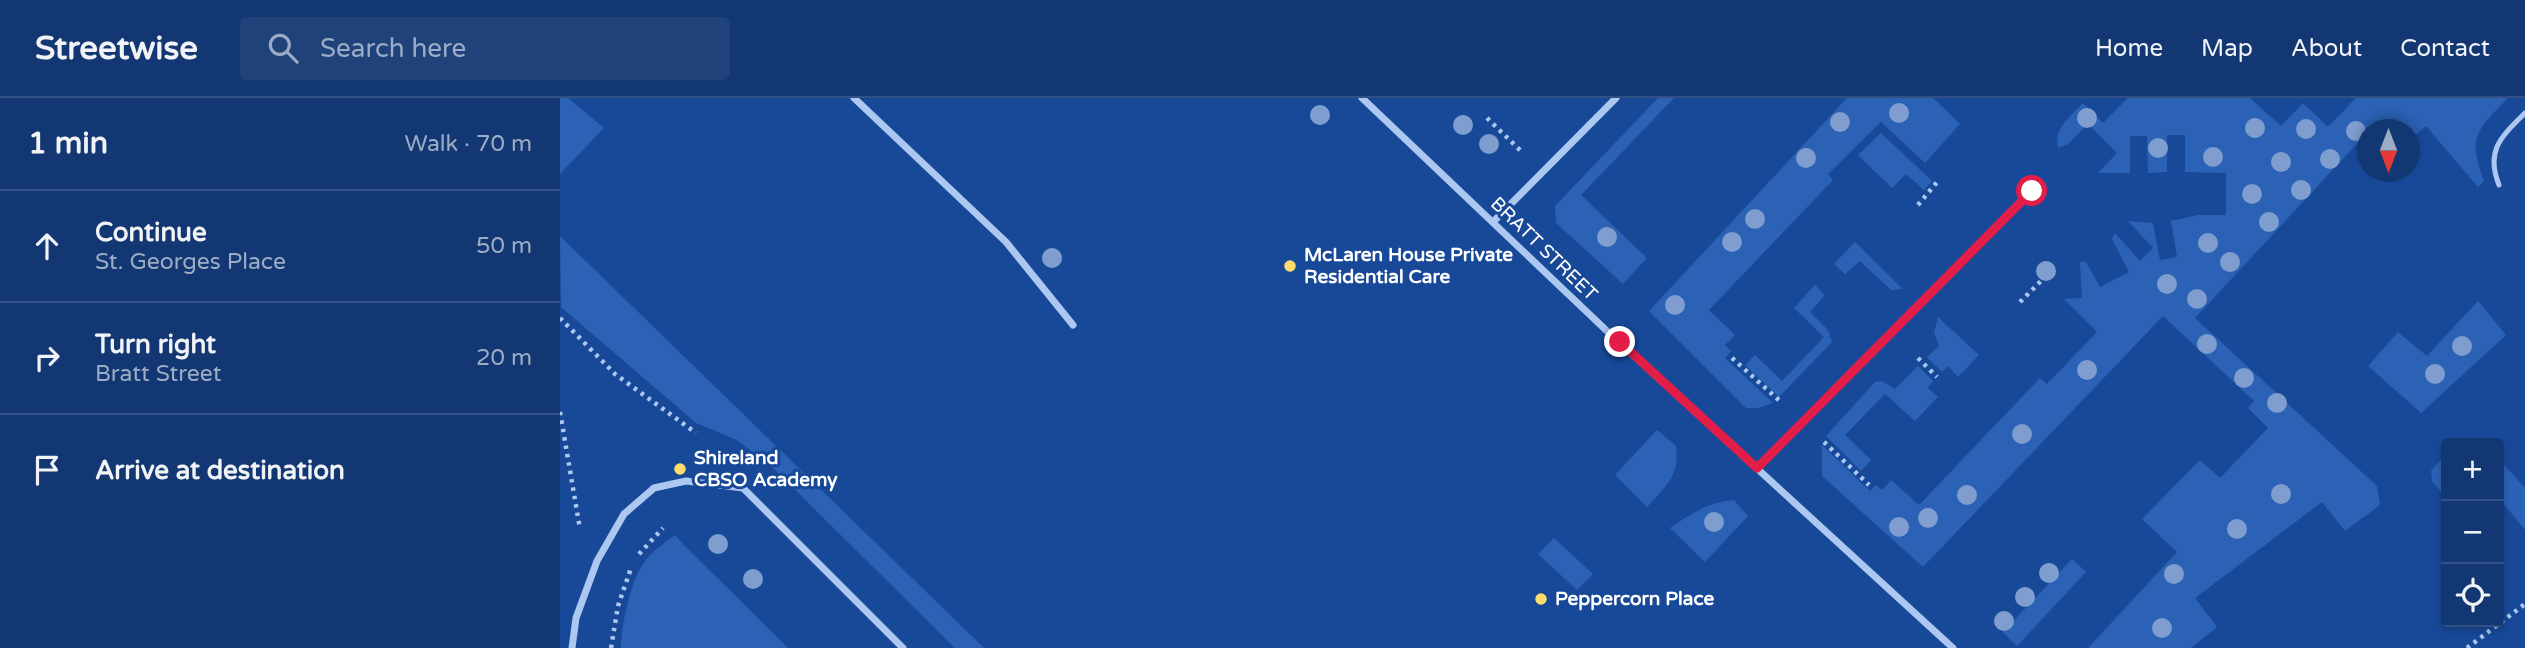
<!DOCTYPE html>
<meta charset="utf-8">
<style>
body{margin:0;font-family:"Varela Round",sans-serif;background:#1f427b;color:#f1f3f6}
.controls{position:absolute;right:21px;bottom:21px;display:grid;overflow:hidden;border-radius:7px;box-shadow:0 4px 10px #0003}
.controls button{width:63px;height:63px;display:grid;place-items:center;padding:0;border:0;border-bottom:2px solid #315185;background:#123773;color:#f1f3f6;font:35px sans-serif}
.compass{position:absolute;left:1797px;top:21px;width:63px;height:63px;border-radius:50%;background:#123773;box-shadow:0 4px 10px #0003;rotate:180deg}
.stop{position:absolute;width:21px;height:21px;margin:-16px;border:5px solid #e11d48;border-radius:50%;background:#fff}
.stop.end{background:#e11d48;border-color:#fff;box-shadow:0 2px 7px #0008}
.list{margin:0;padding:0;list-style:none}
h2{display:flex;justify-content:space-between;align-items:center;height:91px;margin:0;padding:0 28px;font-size:30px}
h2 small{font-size:23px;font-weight:400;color:#9cacc4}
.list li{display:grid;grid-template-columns:46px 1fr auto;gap:21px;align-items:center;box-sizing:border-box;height:112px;padding:0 28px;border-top:2px solid #315185}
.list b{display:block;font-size:26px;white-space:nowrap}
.list p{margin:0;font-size:23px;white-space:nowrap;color:#9cacc4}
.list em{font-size:23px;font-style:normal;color:#9cacc4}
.icon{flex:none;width:38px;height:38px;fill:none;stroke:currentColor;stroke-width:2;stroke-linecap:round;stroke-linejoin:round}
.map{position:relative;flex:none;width:1965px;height:550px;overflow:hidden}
header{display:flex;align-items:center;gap:42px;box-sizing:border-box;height:98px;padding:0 35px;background:#123773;border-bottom:2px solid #315185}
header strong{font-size:33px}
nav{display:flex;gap:38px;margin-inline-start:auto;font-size:24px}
.search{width:490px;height:63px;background:#1f427b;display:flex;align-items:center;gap:18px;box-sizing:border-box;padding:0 24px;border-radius:7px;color:#9cacc4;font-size:26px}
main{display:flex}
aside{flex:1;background:#123773}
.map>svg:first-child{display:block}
.green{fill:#2b62b6}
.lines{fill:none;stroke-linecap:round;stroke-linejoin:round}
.path{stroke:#acc8f1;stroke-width:4.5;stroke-dasharray:3.5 5;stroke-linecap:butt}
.service{stroke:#acc8f1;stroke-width:5}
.minor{stroke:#acc8f1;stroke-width:7}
.tree{fill:#7f9ecf}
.route{stroke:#e11d48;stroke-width:9}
.poi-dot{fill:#ffdc6c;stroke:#184999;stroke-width:2.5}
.labels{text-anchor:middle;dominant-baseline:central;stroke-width:6;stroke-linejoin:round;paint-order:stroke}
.street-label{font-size:19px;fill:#fff;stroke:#184999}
.poi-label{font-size:19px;font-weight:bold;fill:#fff;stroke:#184999;text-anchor:start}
</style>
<header>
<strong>Streetwise</strong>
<div class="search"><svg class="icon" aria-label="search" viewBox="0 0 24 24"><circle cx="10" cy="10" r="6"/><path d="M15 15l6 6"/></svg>Search here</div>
<nav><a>Home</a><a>Map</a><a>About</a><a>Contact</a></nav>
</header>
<main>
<aside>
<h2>1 min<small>Walk · 70 m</small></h2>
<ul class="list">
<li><svg class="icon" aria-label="ahead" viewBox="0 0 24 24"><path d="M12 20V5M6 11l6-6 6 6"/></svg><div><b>Continue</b><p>St. Georges Place</p></div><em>50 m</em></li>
<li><svg class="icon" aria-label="right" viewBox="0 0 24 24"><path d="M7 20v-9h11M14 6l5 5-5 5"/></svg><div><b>Turn right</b><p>Bratt Street</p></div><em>20 m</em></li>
<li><svg class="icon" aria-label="arrive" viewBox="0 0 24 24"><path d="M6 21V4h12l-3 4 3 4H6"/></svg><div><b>Arrive at destination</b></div></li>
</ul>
</aside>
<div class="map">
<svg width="1965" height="550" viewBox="0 0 1965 550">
<rect width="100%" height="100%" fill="#184999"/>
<path class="green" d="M 0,0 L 8,0 L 44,30 L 0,76 Z
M 1098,0 L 1114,0 L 1021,97 L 1087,160 L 1063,186 L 996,125 L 995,108 Z
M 1287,0 L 1373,0 L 1400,26 L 1365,65 L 1321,24 L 1268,76 L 1273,82 L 1149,212 L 1175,237 L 1165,247 L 1171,253 L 1165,260 L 1213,305 L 1199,310 L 1186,310 L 1089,213 Z
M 1568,0 L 1690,0 L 1721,28 L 1743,5 L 1768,29 L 1796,0 L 1948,0 C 1917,32 1907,39 1924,83 L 1918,89 L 1866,28 L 1850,42 L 1850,32 L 1813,30 L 1808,32 L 1807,35 L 1635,220 L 1817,388 L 1820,407 L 1785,433 L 1762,404 L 1635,500 L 1657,529 L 1631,550 L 1528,550 L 1617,454 L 1582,421 L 1640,362 L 1660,380 L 1708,330 L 1688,310 L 1694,303 L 1603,218 L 1363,469 L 1262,378 L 1262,347 L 1310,393 L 1316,387 L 1322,392 L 1331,382 L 1359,407 L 1480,280 L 1487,286 L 1537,234 L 1504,201 L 1522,200 L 1520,164 L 1526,164 L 1540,189 L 1569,174 L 1552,141 L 1555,135 L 1580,163 L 1593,150 L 1568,123 L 1593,125 L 1600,162 L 1617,159 L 1611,123 L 1638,117 L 1666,117 L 1666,75 L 1625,74 L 1625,37 L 1607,37 L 1607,74 L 1588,75 L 1587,38 L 1570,38 L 1570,75 L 1538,75 L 1557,55 L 1528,26 L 1508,46 L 1498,50 C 1494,30 1510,19 1523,5 L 1543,25 Z
M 1321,35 L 1372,83 L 1364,92 L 1346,76 L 1332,90 L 1298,57 Z
M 0,138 L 424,550 L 395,550 L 213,370 L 177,342 L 136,325 L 1,209 Z
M 1295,144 L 1343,191 L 1331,192 L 1300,163 L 1285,176 L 1274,166 Z
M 1255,187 L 1265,197 L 1250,214 L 1268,232 L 1272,244 L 1219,299 L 1185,267 L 1195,257 L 1222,283 L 1264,239 L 1234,210 Z
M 1918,203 L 1946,237 L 1861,315 L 1808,268 L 1838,234 L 1867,258 Z
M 1378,219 L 1419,257 L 1398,279 L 1388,268 L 1382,274 L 1367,259 L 1379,248 L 1374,235 Z
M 1358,268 L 1373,283 L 1368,290 L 1378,299 L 1355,323 L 1325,296 L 1285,337 L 1311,362 L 1301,373 L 1266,338 L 1315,284 L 1322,283 L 1335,291 Z
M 1097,332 L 1116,348 C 1120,378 1106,388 1087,409 L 1055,377 Z
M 1886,356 L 1886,392 L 1882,395 L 1872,383 L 1871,373 Z
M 1939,361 L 1965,390 L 1965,432 L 1939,400 Z
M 1174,402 L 1188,418 L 1145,464 L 1110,430 C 1131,416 1148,404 1174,402 Z
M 115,437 L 123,446 L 228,550 L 61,550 C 61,528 71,481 85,463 C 92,453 105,445 115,437 Z
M 994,440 L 1033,476 L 1017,492 L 978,456 Z
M 1512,461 L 1526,474 L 1457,548 L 1443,534 Z"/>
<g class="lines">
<path class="path" d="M 927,20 L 961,53
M 1358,107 L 1378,83
M 1460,204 L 1481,183
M 0,220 L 55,276 L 136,335
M 1172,260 L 1221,304
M 1358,260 L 1377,279
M 0,314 L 20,431
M 1264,344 L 1309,387
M 79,456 L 103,430
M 51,550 L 58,508 L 71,470
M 1907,550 L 1965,506"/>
<path class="service" d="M 1939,87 C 1925,52 1942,38 1965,15"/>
<path class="minor" d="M 294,0 L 446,144 L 513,227
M 802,0 L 1048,234 L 1393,550
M 934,123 L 1056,0
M 1197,370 L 1472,93
M 12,550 L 16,520 L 37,463 L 64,416 L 94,390 L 126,383 L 183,390 L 343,550"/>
</g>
<g class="tree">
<circle cx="1339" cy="15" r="10"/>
<circle cx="760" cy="17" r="10"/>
<circle cx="1527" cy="20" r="10"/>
<circle cx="1280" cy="24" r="10"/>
<circle cx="903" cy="27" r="10"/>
<circle cx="1695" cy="30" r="10"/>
<circle cx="1746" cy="31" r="10"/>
<circle cx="1796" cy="33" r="10"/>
<circle cx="929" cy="46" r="10"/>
<circle cx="1598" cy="50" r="10"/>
<circle cx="1653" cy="59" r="10"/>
<circle cx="1246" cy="60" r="10"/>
<circle cx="1770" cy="61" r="10"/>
<circle cx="1721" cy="64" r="10"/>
<circle cx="1741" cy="92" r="10"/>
<circle cx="1692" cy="96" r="10"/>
<circle cx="1195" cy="121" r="10"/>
<circle cx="1709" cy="124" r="10"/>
<circle cx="1047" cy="139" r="10"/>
<circle cx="1172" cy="144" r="10"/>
<circle cx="1648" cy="145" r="10"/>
<circle cx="492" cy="160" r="10"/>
<circle cx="1670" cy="164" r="10"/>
<circle cx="1486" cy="173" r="10"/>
<circle cx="1607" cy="186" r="10"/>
<circle cx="1637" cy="201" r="10"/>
<circle cx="1115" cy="207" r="10"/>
<circle cx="1647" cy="246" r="10"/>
<circle cx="1902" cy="248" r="10"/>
<circle cx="1527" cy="272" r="10"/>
<circle cx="1875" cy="276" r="10"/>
<circle cx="1684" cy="280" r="10"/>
<circle cx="1717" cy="305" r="10"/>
<circle cx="1462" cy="336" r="10"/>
<circle cx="1721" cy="396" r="10"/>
<circle cx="1407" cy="397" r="10"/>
<circle cx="1368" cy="420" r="10"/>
<circle cx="1154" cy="424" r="10"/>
<circle cx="1339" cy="429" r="10"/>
<circle cx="1677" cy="431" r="10"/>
<circle cx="158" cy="446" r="10"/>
<circle cx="1489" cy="475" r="10"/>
<circle cx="1614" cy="476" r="10"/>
<circle cx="193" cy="481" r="10"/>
<circle cx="1465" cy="499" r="10"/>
<circle cx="1444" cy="523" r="10"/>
<circle cx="1602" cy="530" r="10"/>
</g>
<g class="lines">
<path class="route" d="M 1060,244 L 1197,370 L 1472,93"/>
</g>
<g class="poi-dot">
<circle cx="730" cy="168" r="7"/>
<circle cx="120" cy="371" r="7"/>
<circle cx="981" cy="501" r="7"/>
</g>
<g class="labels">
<g class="street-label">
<text transform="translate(984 151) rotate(44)">BRATT STREET</text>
</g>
<g class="poi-label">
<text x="744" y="157">McLaren House Private<tspan x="744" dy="22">Residential Care</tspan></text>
<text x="134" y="360">Shireland<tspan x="134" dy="22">CBSO Academy</tspan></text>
<text x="995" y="501">Peppercorn Place</text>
</g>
</g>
</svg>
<div class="controls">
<button>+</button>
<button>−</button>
<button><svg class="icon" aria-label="locate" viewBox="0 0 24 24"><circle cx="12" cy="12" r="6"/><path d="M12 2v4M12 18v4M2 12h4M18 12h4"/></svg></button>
</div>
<svg class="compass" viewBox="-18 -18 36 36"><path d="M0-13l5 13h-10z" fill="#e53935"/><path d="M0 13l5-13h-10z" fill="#9cacc4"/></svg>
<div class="stop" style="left:1472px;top:93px"></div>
<div class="stop end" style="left:1060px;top:244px"></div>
</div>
</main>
